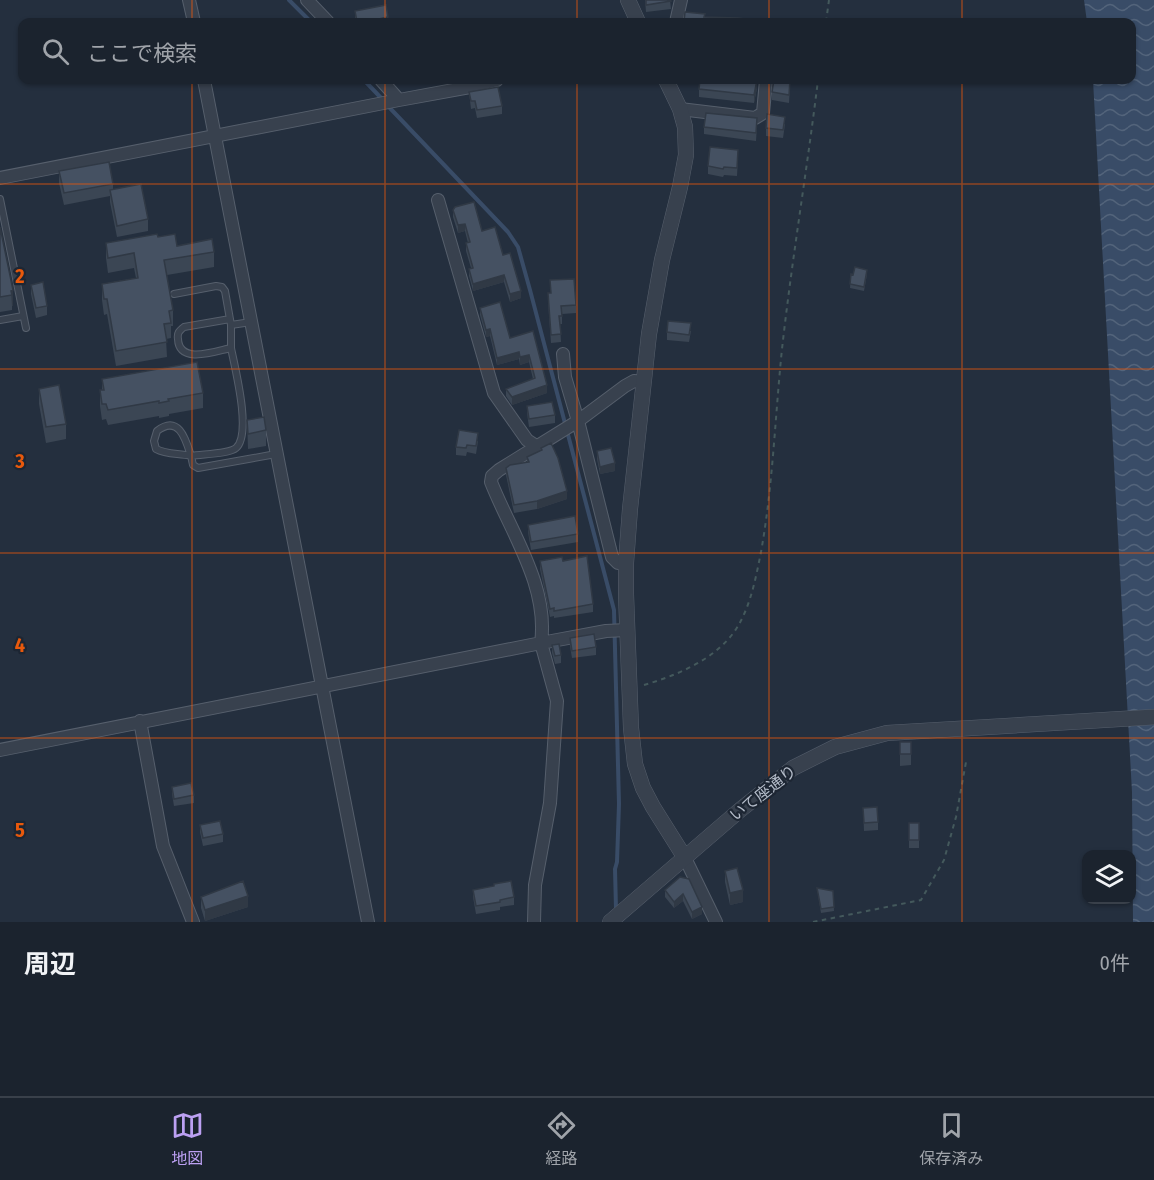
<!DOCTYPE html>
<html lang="ja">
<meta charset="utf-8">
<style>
body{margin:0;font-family:"Fira Sans Condensed","Noto Sans JP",sans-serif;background:#242b36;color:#f1f3f6}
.controls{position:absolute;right:18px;bottom:18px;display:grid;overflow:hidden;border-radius:12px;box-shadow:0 2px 4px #0004}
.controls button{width:54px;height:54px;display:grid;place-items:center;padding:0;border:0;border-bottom:2px solid #39404a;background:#1b232e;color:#f1f3f6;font:30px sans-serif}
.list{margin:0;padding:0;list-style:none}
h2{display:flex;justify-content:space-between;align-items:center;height:78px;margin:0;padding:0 24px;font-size:26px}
h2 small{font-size:20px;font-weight:400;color:#a0a4aa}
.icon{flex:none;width:33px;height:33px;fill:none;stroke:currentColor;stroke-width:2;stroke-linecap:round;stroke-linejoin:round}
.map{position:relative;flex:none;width:1154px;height:922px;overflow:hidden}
.search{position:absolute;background:#1b232e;box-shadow:0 2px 4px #0004;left:18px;right:18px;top:18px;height:66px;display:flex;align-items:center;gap:15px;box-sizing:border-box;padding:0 21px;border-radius:12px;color:#a0a4aa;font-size:22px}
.sheet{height:174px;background:#1b232e}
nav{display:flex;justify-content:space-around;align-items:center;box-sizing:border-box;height:84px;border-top:2px solid #39404a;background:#1b232e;font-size:16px;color:#a0a4aa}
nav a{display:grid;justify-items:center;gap:3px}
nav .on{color:#bca0f2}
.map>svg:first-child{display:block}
.water{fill:url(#water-waves)}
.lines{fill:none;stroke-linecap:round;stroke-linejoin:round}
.stream{stroke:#394c67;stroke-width:4}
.service-casing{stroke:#565f6c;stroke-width:8}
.minor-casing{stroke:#565f6c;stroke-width:14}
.tertiary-casing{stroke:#565f6c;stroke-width:16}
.path{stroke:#44595c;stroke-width:2;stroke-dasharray:4.5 4.5;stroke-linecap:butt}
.service{stroke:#38414e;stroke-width:6}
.minor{stroke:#38414e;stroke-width:12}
.tertiary{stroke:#38414e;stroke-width:15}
.wall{fill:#3b4654}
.shaded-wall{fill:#303945}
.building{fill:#455162;stroke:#303945;stroke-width:1.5}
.grid{fill:none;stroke:#e8590c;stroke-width:1.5;stroke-opacity:0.55}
.labels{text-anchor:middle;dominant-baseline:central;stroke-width:4.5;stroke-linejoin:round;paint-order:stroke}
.street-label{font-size:16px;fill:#b4bcc9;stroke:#1d2633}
.grid-label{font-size:20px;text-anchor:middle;font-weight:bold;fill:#e8590c;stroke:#1d2633;stroke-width:4.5;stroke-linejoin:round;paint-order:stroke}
</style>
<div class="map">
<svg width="1154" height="922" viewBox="0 0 1154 922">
<defs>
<pattern id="water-waves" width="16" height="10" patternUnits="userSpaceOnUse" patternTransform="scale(1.5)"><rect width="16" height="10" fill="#394c67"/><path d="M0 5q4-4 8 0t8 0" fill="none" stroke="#53647b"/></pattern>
</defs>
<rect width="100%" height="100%" fill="#242f3e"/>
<path class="water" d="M 1084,0 L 1154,0 L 1154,922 L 1133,922 L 1132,792 L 1093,80 L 1132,80 L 1132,22 L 1087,22 Z"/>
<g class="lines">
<path class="stream" d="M 289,0 L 311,22
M 364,80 L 382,99
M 387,105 L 508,232 L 518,247 L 530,290 L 614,610 L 619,804 L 617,862 L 615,869 L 616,909"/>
<defs>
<path id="service" d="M 0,199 L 26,328
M 174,294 L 216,286 L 222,287 L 225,291 L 231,325 L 251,322
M 230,319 L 184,327 C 179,331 177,333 178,339 C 179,365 216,351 231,348 L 231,325
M 0,320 L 23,316
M 231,348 C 235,368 252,434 236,448 C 229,454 202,454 191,456 C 186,440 179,414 157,431 L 154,441 L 156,449 C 167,455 179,453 191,456 L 193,465 L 198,468 L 276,454"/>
<path id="minor" d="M 189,0 L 194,22
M 307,0 L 328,22
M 676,22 L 681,0
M 204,80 L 368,922
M 381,80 L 399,100
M 680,109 L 755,118 L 763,113 L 766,80
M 0,178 L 399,100 L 470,87 L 497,80
M 438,200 L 494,393 L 527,440 L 536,446
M 563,354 L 565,377 L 578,421 L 612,557 L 618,563 L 626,563
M 140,721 L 163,846 L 193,922
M 0,750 L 541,643 L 606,631 L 627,630
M 685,858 L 716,922
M 534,922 L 535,885 L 550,803 L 557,701 L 541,643 C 549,586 511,533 491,482 L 492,476 L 499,470 L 578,421 L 625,386 L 634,381 L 644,382"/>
<path id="tertiary" d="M 628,0 L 638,22
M 666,80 L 680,109 L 685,127 L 686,155 L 680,187 L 662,260 L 649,334 L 630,509 L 626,563 L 626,594 L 631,728 L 635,764 L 643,788 L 653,807 L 685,858
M 610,922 L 740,810 L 793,768 L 835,747 L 887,733 L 1154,717"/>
</defs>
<use href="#service" class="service-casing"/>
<use href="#minor" class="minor-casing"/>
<use href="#tertiary" class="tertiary-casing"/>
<path class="path" d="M 826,22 L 829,0
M 644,685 C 678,675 719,658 738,626 C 751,604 756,577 761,552 C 773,485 775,417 782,349 C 792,259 807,170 818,80
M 813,922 L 921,900 L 944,860 L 956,817 L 966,762"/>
<use href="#service" class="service"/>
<use href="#minor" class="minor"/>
<use href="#tertiary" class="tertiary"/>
</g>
<path class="wall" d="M 645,0 L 670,0 L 671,9 L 646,12 Z
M 355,11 L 388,17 L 388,22 L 355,22 Z
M 790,87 L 789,103 L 772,100 L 772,92 Z
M 757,88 L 754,103 L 699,97 L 699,89 Z
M 469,92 L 502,106 L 502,114 L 477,118 L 475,108 L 471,109 Z
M 785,124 L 783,138 L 766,136 L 766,128 Z
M 757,126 L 756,141 L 704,134 L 704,127 Z
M 738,157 L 737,176 L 724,175 L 723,177 L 708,174 L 708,166 Z
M 59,171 L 113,184 L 113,189 L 148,219 L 148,231 L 117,237 L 110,202 L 110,196 L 64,205 L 59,183 Z
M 453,210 L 482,231 L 503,255 L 521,298 L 510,302 L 504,282 L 473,291 L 469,276 L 469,269 L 471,268 L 466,251 L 466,243 L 468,243 L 465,231 L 458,233 L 453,217 Z
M 0,227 L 13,290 L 13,305 L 12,306 L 12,310 L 0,312 Z
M 158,237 L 177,246 L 214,252 L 214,267 L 167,275 L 173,310 L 173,326 L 171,326 L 171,338 L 166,339 L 167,357 L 116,366 L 107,314 L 104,315 L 102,300 L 102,284 L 136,278 L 134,268 L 108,273 L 106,258 L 106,243 Z
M 851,274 L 867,274 L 864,291 L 850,288 Z
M 550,280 L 576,305 L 576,313 L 562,314 L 562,324 L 560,324 L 561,342 L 551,343 L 548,301 L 548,293 L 551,293 Z
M 31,285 L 47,306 L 47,315 L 36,318 L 31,294 Z
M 480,308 L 510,338 L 533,331 L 547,393 L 512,405 L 506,396 L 506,389 L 533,379 L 529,362 L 520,365 L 519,359 L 497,365 L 490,336 L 486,337 L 480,315 Z
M 691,331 L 689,342 L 667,340 L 667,332 Z
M 102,379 L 203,393 L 203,408 L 169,414 L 169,416 L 159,418 L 159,416 L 108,425 L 106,419 L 102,420 L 100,406 L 100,390 L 102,390 Z
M 39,389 L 66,424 L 66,439 L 46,443 L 39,404 Z
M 527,406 L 555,415 L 555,423 L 529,427 L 527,413 Z
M 247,420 L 266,430 L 266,446 L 248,449 Z
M 478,441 L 476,454 L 467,452 L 466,456 L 456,455 L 456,447 Z
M 541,448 L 567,499 L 537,509 L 514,513 L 506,475 L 506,468 L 527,462 L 527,457 L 541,451 Z
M 597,451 L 615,471 L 600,474 L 597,459 Z
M 528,525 L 578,534 L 578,542 L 531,550 L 528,532 Z
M 540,561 L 563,561 L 593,604 L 593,612 L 554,618 L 554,616 L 550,617 L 540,569 Z
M 570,638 L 596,647 L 596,655 L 572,658 L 570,646 Z
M 552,645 L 561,655 L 561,663 L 555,664 L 552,653 Z
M 900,742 L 911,742 L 911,765 L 900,766 Z
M 172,787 L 194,795 L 194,803 L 174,806 L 172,794 Z
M 863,808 L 878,822 L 878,830 L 864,831 Z
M 909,823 L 919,823 L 919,848 L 909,848 Z
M 200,825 L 223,834 L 223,842 L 203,846 L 200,832 Z
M 725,871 L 743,902 L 730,905 L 725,882 Z
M 680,877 L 702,914 L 692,919 L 683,901 L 674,908 L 665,897 L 665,890 Z
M 817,888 L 833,891 L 834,911 L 821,913 Z
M 473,890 L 514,897 L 514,905 L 500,907 L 500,910 L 476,914 L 473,897 Z
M 201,897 L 248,907 L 205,921 L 201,908 Z"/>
<path class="shaded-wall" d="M 757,80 L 757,88 L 754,103 L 754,95 Z
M 465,224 L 465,231 L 458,233 L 458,225 Z
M 504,275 L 504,282 L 473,291 L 473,284 Z
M 13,290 L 13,305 L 12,306 L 11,291 Z
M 521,291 L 521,298 L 510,302 L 510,294 Z
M 490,329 L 490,336 L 486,337 L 486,330 Z
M 519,352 L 519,359 L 497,365 L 497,358 Z
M 529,355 L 529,362 L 520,365 L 520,357 Z
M 547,385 L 547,393 L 512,405 L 512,397 Z
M 615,463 L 615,471 L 600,474 L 600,467 Z
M 567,491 L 567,499 L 537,509 L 537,501 Z
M 743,890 L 743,902 L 730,905 L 730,893 Z
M 683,894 L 683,901 L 674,908 L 674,902 Z
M 248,896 L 248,907 L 205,921 L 205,910 Z
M 702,907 L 702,914 L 692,919 L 692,912 Z"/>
<path class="building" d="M 646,0 L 670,0 L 671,1 L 646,5 Z
M 386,5 L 388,17 L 374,20 L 375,22 L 357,22 L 355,11 Z
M 685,12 L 705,14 L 704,17 L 738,18 L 769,22 L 684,22 Z
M 700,80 L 757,80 L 754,95 L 699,89 Z
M 774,80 L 790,80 L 789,95 L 772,92 Z
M 498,87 L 502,106 L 477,110 L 475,101 L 471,101 L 469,92 Z
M 706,113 L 757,118 L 756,133 L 704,127 Z
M 767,114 L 785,117 L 783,130 L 766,128 Z
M 710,147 L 738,150 L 737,168 L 724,167 L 723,169 L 708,166 Z
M 109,162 L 113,184 L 64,193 L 59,171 Z
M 141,184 L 148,219 L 117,226 L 110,190 Z
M 474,202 L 482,231 L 495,227 L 503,255 L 510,253 L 521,291 L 510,294 L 504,275 L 473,284 L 469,269 L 473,268 L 466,243 L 470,242 L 465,224 L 458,225 L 453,210 L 455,207 Z
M 0,227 L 13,290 L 11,291 L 12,295 L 0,297 Z
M 157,234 L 158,237 L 175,234 L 177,246 L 212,239 L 214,252 L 164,260 L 173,310 L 169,311 L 171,323 L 164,324 L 167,342 L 116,351 L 107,299 L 104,299 L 102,284 L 138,278 L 134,253 L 108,258 L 106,243 Z
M 855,267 L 867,270 L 864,287 L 850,284 L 851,274 L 853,275 Z
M 574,279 L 576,305 L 561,306 L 562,316 L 559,316 L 561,334 L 551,335 L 548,293 L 551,293 L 550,280 Z
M 43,282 L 47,306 L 36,308 L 31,285 Z
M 500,302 L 510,338 L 533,331 L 547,385 L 512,397 L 506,389 L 535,378 L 529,355 L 520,357 L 519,352 L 497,358 L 490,329 L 486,330 L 480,308 Z
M 668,321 L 691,323 L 689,335 L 667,332 Z
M 197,362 L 203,393 L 168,399 L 169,401 L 159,403 L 159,401 L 108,410 L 106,404 L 102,404 L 100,390 L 104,390 L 102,379 Z
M 59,385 L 66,424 L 46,427 L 39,389 Z
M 552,402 L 555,415 L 529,419 L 527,406 Z
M 264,417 L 266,430 L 248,434 L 247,420 Z
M 459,430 L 478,433 L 476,446 L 467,445 L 466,448 L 456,447 Z
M 551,443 L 558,458 L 567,491 L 537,501 L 514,505 L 506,468 L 510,465 L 529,462 L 527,457 L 542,450 L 541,448 Z
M 611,448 L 615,463 L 600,467 L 597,451 Z
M 575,516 L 578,534 L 531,542 L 528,525 Z
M 587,556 L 593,604 L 554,611 L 554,608 L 550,609 L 540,561 L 562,557 L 563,561 Z
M 594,634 L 596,647 L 572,651 L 570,638 Z
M 559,644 L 561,655 L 555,656 L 552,645 Z
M 900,742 L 911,742 L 911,754 L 900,754 Z
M 191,783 L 194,795 L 174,799 L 172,787 Z
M 877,807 L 878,822 L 864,823 L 863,808 Z
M 220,821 L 223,834 L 203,838 L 200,825 Z
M 909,823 L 919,823 L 919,840 L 909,840 Z
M 737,868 L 743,890 L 730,893 L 725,871 Z
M 680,877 L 689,879 L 702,907 L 692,912 L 683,894 L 674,902 L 665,890 Z
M 243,881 L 248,896 L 205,910 L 201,897 Z
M 511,881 L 514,897 L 500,900 L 500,902 L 476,906 L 473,890 L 494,886 L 494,884 Z
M 817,888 L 833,891 L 834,907 L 821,909 Z"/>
<path class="grid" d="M 192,0 L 192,22M 385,0 L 385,22M 577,0 L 577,22M 769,0 L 769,22M 962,0 L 962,22M 192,80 L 192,922M 385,80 L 385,922M 577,80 L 577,922M 769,80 L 769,922M 962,80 L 962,922M 0,184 L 1154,184M 0,369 L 1154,369M 0,553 L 1154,553M 0,738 L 1154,738"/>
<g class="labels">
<g class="street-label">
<text transform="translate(763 793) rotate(-38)">いて座通り</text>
</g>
</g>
<g class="grid-label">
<text x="20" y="283">2</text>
<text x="20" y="468">3</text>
<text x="20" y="652">4</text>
<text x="20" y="837">5</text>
</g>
</svg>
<div class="controls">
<button><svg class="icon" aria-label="layers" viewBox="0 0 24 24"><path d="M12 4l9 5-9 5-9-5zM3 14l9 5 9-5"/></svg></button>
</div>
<div class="search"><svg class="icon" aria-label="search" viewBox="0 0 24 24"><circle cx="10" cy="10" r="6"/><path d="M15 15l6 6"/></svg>ここで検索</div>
</div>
<section class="sheet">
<h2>周辺<small>0件</small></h2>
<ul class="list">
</ul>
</section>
<nav>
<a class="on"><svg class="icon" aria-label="map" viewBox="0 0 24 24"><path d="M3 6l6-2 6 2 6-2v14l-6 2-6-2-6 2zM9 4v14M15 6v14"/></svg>地図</a>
<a><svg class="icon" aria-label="directions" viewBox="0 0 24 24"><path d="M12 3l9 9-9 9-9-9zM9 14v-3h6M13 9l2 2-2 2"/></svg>経路</a>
<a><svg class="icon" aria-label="saved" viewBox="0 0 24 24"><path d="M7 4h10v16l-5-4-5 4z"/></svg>保存済み</a>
</nav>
